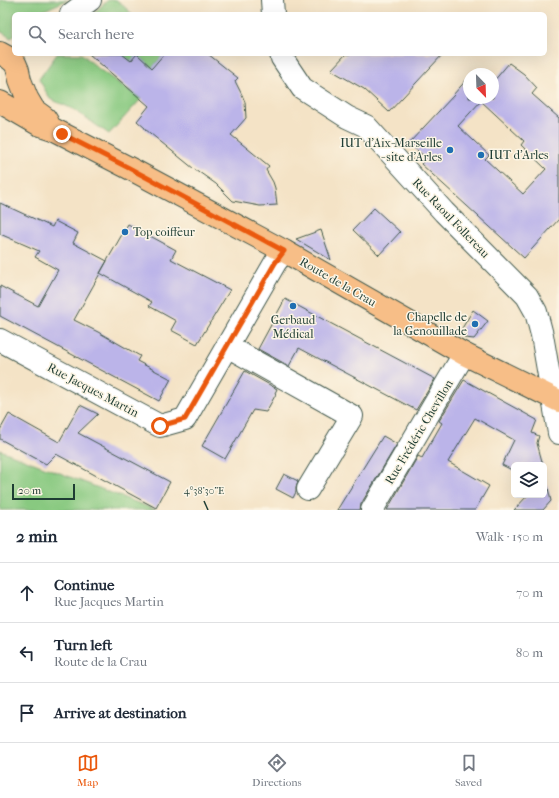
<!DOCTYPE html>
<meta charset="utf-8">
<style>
body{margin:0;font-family:"IM FELL French Canon",serif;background:#f6f6f7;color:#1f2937}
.controls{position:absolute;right:12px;bottom:12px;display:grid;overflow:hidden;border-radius:6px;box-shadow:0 4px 16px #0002}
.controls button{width:36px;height:36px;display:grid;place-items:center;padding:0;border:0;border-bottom:1px solid #e0e1e3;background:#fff;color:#1f2937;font:20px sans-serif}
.compass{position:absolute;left:463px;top:68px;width:36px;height:36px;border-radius:50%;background:#fff;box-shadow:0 4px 16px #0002;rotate:157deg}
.scale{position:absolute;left:12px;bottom:10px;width:63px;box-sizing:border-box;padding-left:4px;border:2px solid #1f3d34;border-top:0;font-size:11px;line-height:14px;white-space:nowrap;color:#1f3d34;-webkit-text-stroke:3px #fcf5e5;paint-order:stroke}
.stop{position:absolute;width:12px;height:12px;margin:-9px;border:3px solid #ea580c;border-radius:50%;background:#fff}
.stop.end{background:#ea580c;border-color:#fff;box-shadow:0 1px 4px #0008}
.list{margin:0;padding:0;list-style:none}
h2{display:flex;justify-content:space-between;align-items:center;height:52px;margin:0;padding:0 16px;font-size:17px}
h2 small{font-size:13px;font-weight:400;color:#747a83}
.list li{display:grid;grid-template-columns:26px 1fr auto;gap:12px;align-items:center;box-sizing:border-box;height:60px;padding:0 16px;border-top:1px solid #e0e1e3}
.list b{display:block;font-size:15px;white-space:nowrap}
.list p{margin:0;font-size:13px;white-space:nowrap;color:#747a83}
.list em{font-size:13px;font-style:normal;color:#747a83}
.icon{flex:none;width:22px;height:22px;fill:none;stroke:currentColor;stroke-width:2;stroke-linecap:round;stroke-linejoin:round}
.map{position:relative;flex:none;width:559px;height:510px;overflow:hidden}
.search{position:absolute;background:#fff;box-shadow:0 4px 16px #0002;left:12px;right:12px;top:12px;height:44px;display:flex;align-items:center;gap:10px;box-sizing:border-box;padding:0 14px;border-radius:6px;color:#747a83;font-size:15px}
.sheet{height:232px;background:#fff}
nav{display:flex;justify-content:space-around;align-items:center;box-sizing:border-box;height:56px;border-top:1px solid #e0e1e3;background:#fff;font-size:11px;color:#747a83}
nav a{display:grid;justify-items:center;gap:2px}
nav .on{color:#ea580c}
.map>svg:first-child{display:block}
.green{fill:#88c980;stroke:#54835a}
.building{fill:#bbb4e9;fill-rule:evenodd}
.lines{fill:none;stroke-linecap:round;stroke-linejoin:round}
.minor-casing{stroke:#3f564a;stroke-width:24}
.major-casing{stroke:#3f564a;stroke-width:24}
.minor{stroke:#fff;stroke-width:22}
.major{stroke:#f7be87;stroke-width:22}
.route{stroke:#ea580c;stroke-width:5}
.ticks{fill:none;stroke:#1f3d34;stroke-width:1.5}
.poi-dot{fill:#1f6fb2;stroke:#fcf5e5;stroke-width:1.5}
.labels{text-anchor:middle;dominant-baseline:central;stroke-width:3;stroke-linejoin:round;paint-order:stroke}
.poi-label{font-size:12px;fill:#1f3d34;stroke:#fcf5e5;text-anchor:end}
.street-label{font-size:12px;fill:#1f3d34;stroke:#fcf5e5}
.ticks-label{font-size:10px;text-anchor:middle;fill:#1f3d34;stroke:#fcf5e5;stroke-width:3;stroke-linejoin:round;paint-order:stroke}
</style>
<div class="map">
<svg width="559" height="510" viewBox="0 0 559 510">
<rect width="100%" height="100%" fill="#fcf5e5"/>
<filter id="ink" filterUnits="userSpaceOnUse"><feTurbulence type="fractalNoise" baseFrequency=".025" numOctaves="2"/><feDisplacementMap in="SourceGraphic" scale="8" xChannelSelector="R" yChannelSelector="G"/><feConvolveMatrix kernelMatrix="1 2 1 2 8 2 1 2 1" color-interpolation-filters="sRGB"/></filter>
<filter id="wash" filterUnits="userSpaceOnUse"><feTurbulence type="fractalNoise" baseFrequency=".012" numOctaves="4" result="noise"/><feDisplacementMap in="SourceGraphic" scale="16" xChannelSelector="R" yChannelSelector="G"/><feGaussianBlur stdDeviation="0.9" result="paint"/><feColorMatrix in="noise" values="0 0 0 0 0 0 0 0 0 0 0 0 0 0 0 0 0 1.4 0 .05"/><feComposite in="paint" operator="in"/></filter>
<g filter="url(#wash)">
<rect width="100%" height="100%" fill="#f4e3c6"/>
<path class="green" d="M 0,0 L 67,0 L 40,12 L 38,14 L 14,14 L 14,36 L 11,38 L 0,31 Z
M 108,0 L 117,0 L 132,14 L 93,14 Z
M 57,54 L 82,54 L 99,69 L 141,99 L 109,134 L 73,109 L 50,99 L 39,79 Z
M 122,54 L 164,54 L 152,68 L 137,54 L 131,61 Z
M 0,450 L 156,510 L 0,510 Z"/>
<g id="blocks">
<path class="building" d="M 89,54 L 122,54 L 131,61 L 137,54 L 152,68 L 164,54 L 208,54 L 238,78 L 235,81 L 242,95 L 245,102 L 246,118 L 231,135 L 269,166 L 266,170 L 273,182 L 275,188 L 277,205 L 260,206 L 233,201 L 216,184 L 199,172 L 199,173 L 145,129 L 145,128 L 137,121 L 149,106 Z
M 346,54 L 443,54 L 389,112 L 364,89 L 331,70 Z
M 509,63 L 524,74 L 537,88 L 532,94 L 559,118 L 559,219 L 524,258 L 421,164 L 426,158 L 409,143 L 454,95 L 453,95 L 469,77 L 469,98 L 493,98 L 493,82 ZM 481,101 L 524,141 L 521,145 L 546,169 L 523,194 L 485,159 L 489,155 L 458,126 Z
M 0,203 L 52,227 L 55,221 L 78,233 L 73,243 L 107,261 L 74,320 L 98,332 L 140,356 L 137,361 L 171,379 L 159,401 L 0,316 L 0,286 L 38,306 L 58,270 L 35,257 L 39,251 L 0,234 Z
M 374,208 L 400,232 L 379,255 L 353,230 Z
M 128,224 L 176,250 L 171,259 L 230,290 L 197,344 L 171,330 L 176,321 L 149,306 L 152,302 L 100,273 Z
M 321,230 L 331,260 L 296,239 Z
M 285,299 L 435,379 L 416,410 L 299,348 L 289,366 L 258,349 Z
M 473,310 L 488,321 L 474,339 L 465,338 L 461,330 Z
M 245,371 L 277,389 L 275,393 L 276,394 L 266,412 L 253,410 L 225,459 L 202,446 Z
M 464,380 L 537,420 L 532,433 L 539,436 L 537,443 L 543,465 L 514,465 L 514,471 L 502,465 L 514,440 L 475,418 L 448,462 L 489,486 L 475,510 L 387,510 L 418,456 L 422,458 L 442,423 L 439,421 Z
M 80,405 L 98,414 L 78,433 L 170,482 L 156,508 L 56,454 L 46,464 L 0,439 L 0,430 L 9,414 L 59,442 Z
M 383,436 L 397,444 L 361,504 L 360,510 L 337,510 Z
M 544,471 L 551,501 L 543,510 L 514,510 L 528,495 L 544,495 Z
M 284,474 L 298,481 L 296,488 L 296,492 L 293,498 L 276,489 Z"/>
</g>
</g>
<g filter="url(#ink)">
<use href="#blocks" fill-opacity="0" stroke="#3f564a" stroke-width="1"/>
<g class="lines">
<defs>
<path id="minor" d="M 272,0 L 273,14
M 71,14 L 90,0
M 281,54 L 282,58 L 302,88 L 347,117 L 366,126 L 444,212 L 527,296 L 536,312 L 542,335 L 559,433
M 0,340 L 160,426 L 185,419 L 275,263 L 284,251
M 227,346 L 352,416 L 308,489
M 372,510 L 464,354"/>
<path id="major" d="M 0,53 L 9,58 L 15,63 L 18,70 L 20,80 L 27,98 L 34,110 L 45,118 L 48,123
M 0,102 L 38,124 L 53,129 L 129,168 L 284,251 L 464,354 L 559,401"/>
</defs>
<use href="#minor" class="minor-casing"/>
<use href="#major" class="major-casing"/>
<use href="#minor" class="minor"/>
<use href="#major" class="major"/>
</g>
</g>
<g class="lines" filter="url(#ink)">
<path class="route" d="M 62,134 L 129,168 L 284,251 L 275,263 L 185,419 L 160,426"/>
</g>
<path class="ticks" d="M 204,501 L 208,510"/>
<g class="poi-dot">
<circle cx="450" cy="150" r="4"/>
<circle cx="481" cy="155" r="4"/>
<circle cx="125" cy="232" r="4"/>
<circle cx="293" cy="306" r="4"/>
<circle cx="475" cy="324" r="4"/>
</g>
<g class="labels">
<g class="poi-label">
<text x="442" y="143">IUT d'Aix-Marseille<tspan x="442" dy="14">- site d'Arles</tspan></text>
<text x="489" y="155" text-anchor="start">IUT d'Arles</text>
<text x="133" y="232" text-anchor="start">Top coiffeur</text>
<text x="467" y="317">Chapelle de<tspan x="467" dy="14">la Genouillade</tspan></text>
<text x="293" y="320" text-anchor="middle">Gerbaud<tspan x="293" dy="14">Médical</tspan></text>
</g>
<g class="street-label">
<text transform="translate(451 218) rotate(46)">Rue Raoul Follereau</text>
<text transform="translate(338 282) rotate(30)">Route de la Crau</text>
<text transform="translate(93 390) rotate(28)">Rue Jacques Martin</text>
<text transform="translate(419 432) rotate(-59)">Rue Frédéric Chevillon</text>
</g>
</g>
<g class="ticks-label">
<text x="204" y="494">4°38'30"E</text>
</g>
</svg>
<div class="controls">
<button><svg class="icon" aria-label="layers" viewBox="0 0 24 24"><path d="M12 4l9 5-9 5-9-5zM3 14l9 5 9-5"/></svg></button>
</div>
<svg class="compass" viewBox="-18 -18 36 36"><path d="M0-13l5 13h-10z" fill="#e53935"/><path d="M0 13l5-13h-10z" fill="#747a83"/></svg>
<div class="scale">20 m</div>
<div class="stop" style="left:160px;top:426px"></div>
<div class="stop end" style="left:62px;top:134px"></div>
<div class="search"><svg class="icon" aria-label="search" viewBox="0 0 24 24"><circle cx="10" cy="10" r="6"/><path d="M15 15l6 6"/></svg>Search here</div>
</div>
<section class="sheet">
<h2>2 min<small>Walk · 150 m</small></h2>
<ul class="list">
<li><svg class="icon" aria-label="ahead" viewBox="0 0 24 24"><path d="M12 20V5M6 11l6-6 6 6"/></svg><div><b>Continue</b><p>Rue Jacques Martin</p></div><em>70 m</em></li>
<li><svg class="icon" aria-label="left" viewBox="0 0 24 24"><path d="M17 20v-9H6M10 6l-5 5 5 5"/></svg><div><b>Turn left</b><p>Route de la Crau</p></div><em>80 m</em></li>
<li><svg class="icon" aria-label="arrive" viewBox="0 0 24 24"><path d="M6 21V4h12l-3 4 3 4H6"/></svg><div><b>Arrive at destination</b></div></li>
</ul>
</section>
<nav>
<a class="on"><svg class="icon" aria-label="map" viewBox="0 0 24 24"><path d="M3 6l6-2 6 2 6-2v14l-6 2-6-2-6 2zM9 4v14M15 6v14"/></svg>Map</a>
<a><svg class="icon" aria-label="directions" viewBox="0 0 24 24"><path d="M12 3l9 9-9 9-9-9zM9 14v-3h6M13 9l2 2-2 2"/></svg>Directions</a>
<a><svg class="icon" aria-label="saved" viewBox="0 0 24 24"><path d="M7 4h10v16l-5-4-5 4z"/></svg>Saved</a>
</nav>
